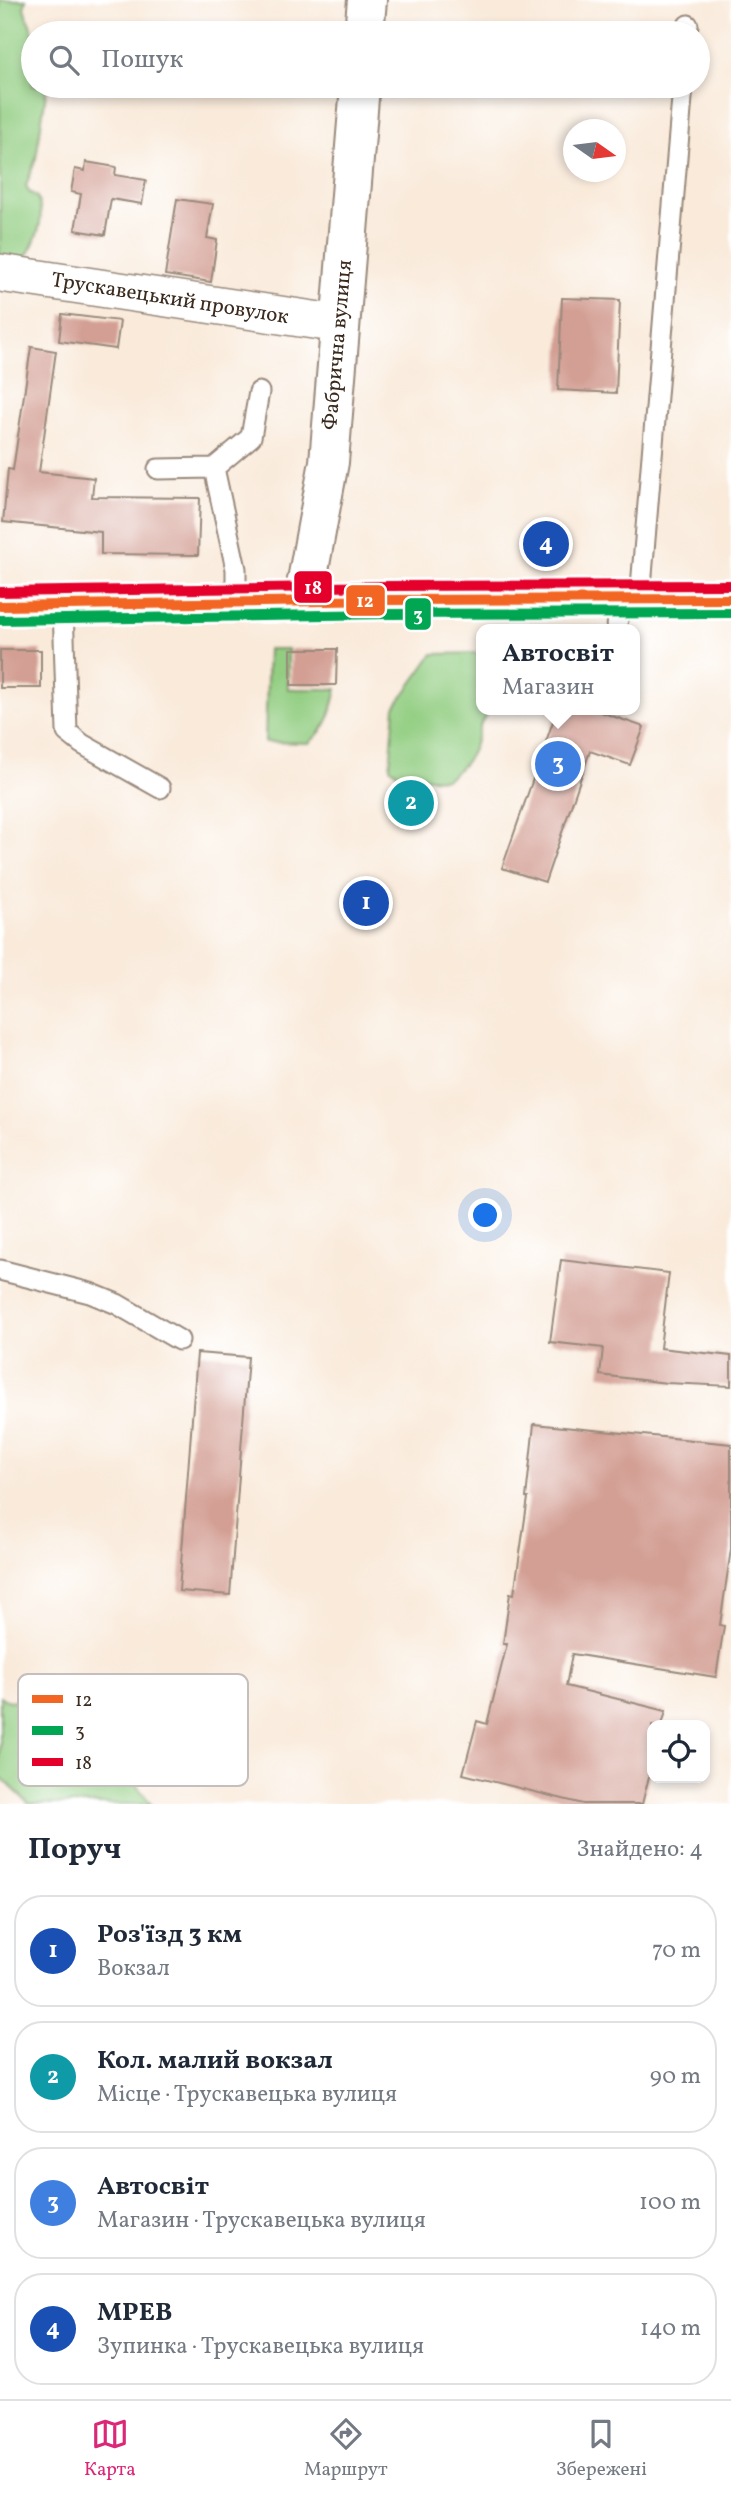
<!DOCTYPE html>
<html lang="uk">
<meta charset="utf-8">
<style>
body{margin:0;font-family:Vollkorn,serif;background:#f6f6f7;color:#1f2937}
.controls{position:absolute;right:21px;bottom:21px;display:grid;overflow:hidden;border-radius:14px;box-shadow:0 4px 10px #0003}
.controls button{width:63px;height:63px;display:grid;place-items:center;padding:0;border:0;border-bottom:2px solid #e0e1e3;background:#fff;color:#1f2937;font:35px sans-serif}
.compass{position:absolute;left:563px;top:119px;width:63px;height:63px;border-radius:50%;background:#fff;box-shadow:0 4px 10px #0003;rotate:104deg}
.you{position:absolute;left:486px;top:1216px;width:24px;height:24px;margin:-18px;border:5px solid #fff;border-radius:50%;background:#1a73e8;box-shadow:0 0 0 10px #1a73e833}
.badge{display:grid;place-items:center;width:46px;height:46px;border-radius:50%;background:#db2777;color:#fff;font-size:23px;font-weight:700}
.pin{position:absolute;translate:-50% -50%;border:4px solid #fff;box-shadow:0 2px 7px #0006}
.popup{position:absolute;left:476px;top:624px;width:164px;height:91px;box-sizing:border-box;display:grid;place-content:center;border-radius:14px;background:#fff;filter:drop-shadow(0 2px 5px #0005);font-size:23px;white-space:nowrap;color:#747a83}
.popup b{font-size:26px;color:#1f2937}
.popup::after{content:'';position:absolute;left:50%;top:100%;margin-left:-14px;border:14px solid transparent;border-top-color:#fff}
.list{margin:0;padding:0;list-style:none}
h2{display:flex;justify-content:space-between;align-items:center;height:91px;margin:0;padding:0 28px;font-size:30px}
h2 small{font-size:23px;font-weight:400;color:#747a83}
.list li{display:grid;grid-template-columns:46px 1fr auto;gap:21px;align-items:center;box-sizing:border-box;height:112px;margin:0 14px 14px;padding:0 14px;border:2px solid #e0e1e3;border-radius:28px}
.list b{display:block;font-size:26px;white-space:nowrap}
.list p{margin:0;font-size:23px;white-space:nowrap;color:#747a83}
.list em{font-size:23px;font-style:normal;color:#747a83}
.icon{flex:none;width:38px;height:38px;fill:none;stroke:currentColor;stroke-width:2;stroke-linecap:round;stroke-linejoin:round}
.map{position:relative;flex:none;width:731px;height:1804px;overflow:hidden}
.search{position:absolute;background:#fff;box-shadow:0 4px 10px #0003;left:21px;right:21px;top:21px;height:77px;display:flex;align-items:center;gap:18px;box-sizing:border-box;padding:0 24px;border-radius:38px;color:#747a83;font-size:26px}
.sheet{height:595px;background:#fff}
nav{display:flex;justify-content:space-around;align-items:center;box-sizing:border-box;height:98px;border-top:2px solid #e0e1e3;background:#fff;font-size:19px;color:#747a83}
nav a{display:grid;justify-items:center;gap:4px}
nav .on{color:#db2777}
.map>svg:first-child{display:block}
.green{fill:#92cd81;stroke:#667c50;stroke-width:2}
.building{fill:#d39e93}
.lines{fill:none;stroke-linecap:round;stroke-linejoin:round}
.lane-casing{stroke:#9a8a7c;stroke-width:23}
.street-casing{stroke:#9a8a7c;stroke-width:40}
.secondary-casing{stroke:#9a8a7c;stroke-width:42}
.lane{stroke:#fff;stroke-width:19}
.street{stroke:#fff;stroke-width:37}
.secondary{stroke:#fff;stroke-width:38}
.bus-1-casing{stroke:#fff;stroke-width:16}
.bus-2-casing{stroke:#fff;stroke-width:16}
.bus-3-casing{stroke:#fff;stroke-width:16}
.bus-1{stroke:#f26522;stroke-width:10}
.bus-2{stroke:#00a651;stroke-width:10}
.bus-3{stroke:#e4002b;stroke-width:10}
.labels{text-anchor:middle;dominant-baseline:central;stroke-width:6;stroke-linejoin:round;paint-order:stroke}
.street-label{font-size:21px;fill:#3b2a1e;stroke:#fff}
.key{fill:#fff;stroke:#c4bfbc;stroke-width:2}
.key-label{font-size:19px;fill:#3b2a1e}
.line-badge{stroke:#fff;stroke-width:2.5}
.badge-label{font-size:19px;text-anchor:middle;font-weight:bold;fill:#fff}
</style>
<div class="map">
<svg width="731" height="1804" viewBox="0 0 731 1804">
<rect width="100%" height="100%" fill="#fff"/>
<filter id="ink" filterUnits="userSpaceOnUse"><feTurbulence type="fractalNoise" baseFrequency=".0143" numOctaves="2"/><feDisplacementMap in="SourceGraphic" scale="14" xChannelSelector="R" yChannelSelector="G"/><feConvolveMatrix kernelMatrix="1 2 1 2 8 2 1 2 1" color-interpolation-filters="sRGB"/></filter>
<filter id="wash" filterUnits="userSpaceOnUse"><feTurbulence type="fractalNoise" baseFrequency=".00686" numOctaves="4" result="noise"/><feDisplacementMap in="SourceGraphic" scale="28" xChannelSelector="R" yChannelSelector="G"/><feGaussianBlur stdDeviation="1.57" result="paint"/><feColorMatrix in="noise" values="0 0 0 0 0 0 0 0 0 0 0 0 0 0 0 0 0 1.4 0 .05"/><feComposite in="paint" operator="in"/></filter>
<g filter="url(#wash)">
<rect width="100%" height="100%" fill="#f9eada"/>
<path class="green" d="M 0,0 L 26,0 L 24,8 L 33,33 L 33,86 L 47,86 L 36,158 L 26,186 L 29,192 L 37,197 C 46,218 36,242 24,260 L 0,260 Z
M 268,649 L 288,649 L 288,689 L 337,689 C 331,714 329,726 309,743 L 265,742 Z
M 481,653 L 481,710 L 492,710 C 479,720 479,730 475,744 C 470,760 459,770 446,779 L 401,776 L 390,767 L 395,707 L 433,654 Z
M 0,1697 C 9,1703 16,1700 26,1701 C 35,1703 45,1707 53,1711 C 97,1731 122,1766 151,1804 L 29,1804 L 0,1776 Z"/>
<g id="blocks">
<path class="building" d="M 86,162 L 116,167 L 115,175 L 146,180 L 142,204 L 111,199 L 105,235 L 75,230 L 81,194 L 71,192 L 75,169 L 85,171 Z
M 177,199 L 213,204 L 207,238 L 217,240 L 211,282 L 165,275 Z
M 562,298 L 620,300 L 616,393 L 558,390 Z
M 62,314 L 120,321 L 116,349 L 59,341 Z
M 31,347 L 56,351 L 39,472 L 94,478 L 92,497 L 200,498 L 198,555 L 101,554 L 101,532 L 3,522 L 8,469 L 13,470 Z
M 291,649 L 337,649 L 336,685 L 291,685 Z
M 0,650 L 41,650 L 41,688 L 0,688 Z
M 557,710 L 595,710 L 644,727 L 630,765 L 590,751 L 545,882 L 502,868 Z
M 561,1260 L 669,1273 L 660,1348 L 731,1356 L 731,1386 L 667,1383 L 600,1375 L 603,1348 L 550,1342 Z
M 197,1353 L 248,1357 L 230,1595 L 179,1591 Z
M 534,1424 L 731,1444 L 731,1549 L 720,1625 L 724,1626 L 716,1677 L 572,1654 L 566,1686 L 666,1711 L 662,1725 L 652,1725 L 652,1765 L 642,1804 L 583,1804 L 463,1774 L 477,1721 L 487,1724 L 507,1644 L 503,1644 L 510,1593 L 514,1594 L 528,1498 L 526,1498 Z"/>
</g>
</g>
<g filter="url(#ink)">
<use href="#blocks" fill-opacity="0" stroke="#9a8a7c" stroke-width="2"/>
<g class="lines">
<defs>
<path id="lane" d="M 687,33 L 688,25
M 214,468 L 251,437 L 259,392
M 158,469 L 214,468 L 236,569 L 236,603
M 640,599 L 683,86
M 63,606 L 67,732 L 82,744 L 160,788
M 617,629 L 619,599
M 0,1270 L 90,1293 L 117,1304 L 179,1340"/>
<path id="street" d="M 0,273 L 340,324"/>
<path id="secondary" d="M 364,33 L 367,0
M 303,602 L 329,462 L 360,86
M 0,606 L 388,600 L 731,599"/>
</defs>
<use href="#lane" class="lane-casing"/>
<use href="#street" class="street-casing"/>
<use href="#secondary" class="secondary-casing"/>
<use href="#lane" class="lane"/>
<use href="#street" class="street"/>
<use href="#secondary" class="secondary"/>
<defs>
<path id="bus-1" d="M 0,606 L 388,600 L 731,599"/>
<path id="bus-2" d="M 0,620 L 388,614 L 731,613"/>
<path id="bus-3" d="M 0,592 L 388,586 L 731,585"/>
</defs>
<use href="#bus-1" class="bus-1-casing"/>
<use href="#bus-2" class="bus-2-casing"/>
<use href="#bus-3" class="bus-3-casing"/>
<use href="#bus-1" class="bus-1"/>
<use href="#bus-2" class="bus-2"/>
<use href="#bus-3" class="bus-3"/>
</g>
</g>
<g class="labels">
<g class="street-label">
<text transform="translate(170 299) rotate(9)">Трускавецький провулок</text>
<text transform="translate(338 345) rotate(-85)">Фабрична вулиця</text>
</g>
</g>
<rect x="18" y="1674" width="230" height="112" rx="10" class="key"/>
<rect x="32" y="1695" width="31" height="8" fill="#f26522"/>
<rect x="32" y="1726" width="31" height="9" fill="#00a651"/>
<rect x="32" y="1758" width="31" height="8" fill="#e4002b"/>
<g class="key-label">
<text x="75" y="1706">12</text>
<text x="75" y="1737">3</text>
<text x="75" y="1769">18</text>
</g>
<g class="line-badge">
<rect x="293" y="570" width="40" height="34" rx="7" fill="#e4002b"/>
<rect x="345" y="584" width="41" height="33" rx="7" fill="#f26522"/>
<rect x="404" y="597" width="28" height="34" rx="7" fill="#00a651"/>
</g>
<g class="badge-label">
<text x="313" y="594">18</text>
<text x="365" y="607">12</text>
<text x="418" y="621">3</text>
</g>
</svg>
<div class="controls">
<button><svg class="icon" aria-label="locate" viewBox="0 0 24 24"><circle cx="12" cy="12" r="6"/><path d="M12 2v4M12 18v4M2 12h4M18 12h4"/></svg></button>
</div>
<svg class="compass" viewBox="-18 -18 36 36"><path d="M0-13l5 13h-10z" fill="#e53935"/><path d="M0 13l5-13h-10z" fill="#747a83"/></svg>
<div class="you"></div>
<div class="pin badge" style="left:366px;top:903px;background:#1a4fb4">1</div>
<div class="pin badge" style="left:411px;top:803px;background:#0f9aa8">2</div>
<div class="pin badge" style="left:558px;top:764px;background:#3f7fe0">3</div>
<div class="popup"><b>Автосвіт</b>Магазин</div>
<div class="pin badge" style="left:546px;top:544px;background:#1a4fb4">4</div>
<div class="search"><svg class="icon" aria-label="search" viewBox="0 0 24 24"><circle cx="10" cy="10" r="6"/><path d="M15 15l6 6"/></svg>Пошук</div>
</div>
<section class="sheet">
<h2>Поруч<small>Знайдено: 4</small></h2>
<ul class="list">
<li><span class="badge" style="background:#1a4fb4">1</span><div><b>Роз'їзд 3 км</b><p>Вокзал</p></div><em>70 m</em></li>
<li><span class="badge" style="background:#0f9aa8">2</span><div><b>Кол. малий вокзал</b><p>Місце · Трускавецька вулиця</p></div><em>90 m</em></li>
<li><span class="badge" style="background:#3f7fe0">3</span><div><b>Автосвіт</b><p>Магазин · Трускавецька вулиця</p></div><em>100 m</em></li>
<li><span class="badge" style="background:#1a4fb4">4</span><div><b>МРЕВ</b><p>Зупинка · Трускавецька вулиця</p></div><em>140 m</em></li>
</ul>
</section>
<nav>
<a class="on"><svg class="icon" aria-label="map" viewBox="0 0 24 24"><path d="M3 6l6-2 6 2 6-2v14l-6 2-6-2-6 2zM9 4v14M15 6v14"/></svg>Карта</a>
<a><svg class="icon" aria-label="directions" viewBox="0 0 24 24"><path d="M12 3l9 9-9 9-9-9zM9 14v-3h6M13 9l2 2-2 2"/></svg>Маршрут</a>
<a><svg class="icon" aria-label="saved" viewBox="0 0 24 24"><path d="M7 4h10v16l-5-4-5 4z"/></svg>Збережені</a>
</nav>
